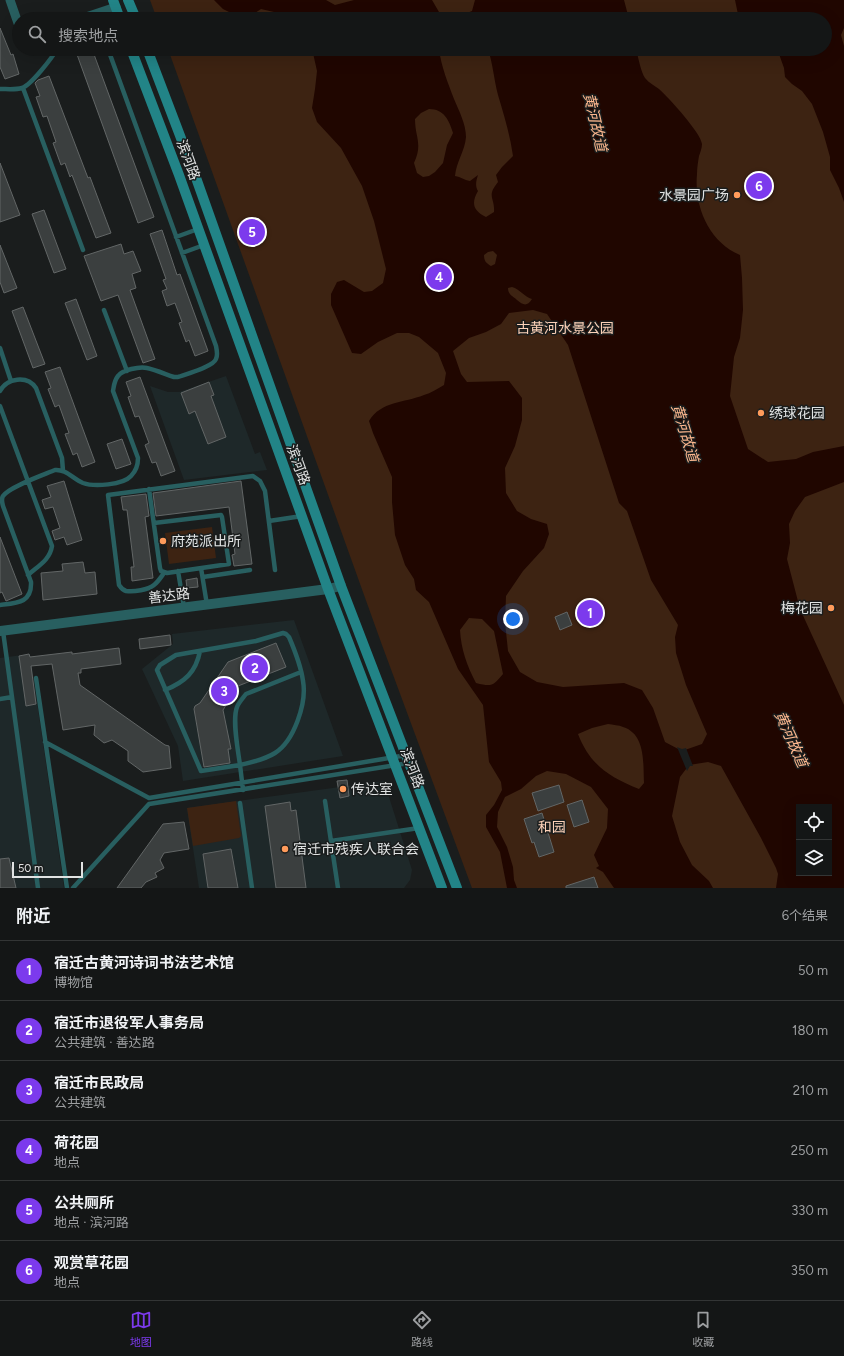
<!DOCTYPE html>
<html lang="zh">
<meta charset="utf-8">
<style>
body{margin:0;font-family:Figtree,"Noto Sans SC",sans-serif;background:#1d1f1f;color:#f1f3f6}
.controls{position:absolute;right:12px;bottom:12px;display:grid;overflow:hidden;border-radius:0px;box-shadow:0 4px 16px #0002}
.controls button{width:36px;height:36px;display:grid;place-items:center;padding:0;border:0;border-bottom:1px solid #333535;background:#141616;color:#f1f3f6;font:20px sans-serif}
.scale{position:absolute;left:12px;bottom:10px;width:71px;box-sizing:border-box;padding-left:4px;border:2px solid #e1e3e3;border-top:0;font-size:11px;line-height:14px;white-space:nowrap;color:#e1e3e3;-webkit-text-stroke:3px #1a1d1d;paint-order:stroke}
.you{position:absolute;left:513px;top:619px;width:14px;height:14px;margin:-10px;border:3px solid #fff;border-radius:50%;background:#1a73e8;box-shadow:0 0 0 6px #1a73e833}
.badge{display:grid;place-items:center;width:26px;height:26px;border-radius:50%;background:#7c3aed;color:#fff;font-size:13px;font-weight:700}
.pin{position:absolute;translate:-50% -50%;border:2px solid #fff;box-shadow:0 1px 4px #0006}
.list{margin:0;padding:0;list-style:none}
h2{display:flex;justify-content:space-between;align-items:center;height:52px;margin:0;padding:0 16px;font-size:17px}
h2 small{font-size:13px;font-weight:400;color:#9d9fa1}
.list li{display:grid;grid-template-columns:26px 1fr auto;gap:12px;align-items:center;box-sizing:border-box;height:60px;padding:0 16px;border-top:1px solid #333535}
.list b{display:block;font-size:15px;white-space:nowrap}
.list p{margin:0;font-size:13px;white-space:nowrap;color:#9d9fa1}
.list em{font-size:13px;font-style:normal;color:#9d9fa1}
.icon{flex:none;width:22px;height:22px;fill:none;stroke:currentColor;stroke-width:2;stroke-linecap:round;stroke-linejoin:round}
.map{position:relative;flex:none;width:844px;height:888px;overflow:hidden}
.search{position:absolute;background:#141616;box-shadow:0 4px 16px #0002;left:12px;right:12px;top:12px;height:44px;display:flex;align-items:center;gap:10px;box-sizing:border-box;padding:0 14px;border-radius:22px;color:#9d9fa1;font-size:15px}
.sheet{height:412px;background:#141616}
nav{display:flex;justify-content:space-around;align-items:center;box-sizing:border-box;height:56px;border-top:1px solid #333535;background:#141616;font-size:11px;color:#9d9fa1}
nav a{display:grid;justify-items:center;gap:2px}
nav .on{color:#7c3aed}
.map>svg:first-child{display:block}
.built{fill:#1e2829}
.green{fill:#3d2312;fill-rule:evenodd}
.water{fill:#200600;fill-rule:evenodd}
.pier{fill:#1a1d1d}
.building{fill:#3b3f3f;stroke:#626666}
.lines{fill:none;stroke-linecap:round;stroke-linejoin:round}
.service{stroke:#285f60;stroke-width:4.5}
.minor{stroke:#285f60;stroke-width:9}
.tertiary{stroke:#285f60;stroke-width:10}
.secondary{stroke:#228487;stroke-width:10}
.poi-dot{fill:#ff9b5b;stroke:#1a1d1d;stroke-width:1.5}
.labels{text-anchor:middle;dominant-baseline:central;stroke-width:3;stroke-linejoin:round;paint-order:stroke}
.street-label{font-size:14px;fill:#e1e3e3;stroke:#1a1d1d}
.poi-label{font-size:14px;fill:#e1e3e3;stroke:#1a1d1d;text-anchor:start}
.park-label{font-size:14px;fill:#fcd1b8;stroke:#1a1d1d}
.water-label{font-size:15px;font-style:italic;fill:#fcb78e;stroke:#1a1d1d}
</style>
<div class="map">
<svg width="844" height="888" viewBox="0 0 844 888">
<rect width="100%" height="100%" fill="#1a1d1d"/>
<path class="built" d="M 226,376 L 255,454 L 260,452 L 267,470 L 184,480 L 150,386 L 168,392 L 179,392 Z
M 294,620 L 343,756 L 183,781 L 178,746 L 142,669 L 173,644 L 172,634 Z
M 30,654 L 64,888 L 0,888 L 0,658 Z
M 384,781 L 412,870 L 410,880 L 404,888 L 199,888 L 187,808 Z"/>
<path class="green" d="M 150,0 L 844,0 L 844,888 L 472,888 L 382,645 L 168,49 L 825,49 L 825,19 L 157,19 ZM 799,807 L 829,807 L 829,873 L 799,873 Z
M 212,527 L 216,558 L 169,564 L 165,533 Z
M 236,801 L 241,836 L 239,838 L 193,846 L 187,808 Z"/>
<path class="water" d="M 214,0 L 326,0 L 335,5 L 354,0 L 432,0 L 439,12 L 452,19 L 472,11 L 475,0 L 624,0 L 629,19 L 291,19 L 287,15 L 261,9 L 255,13 L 235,15 L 223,9 Z
M 735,0 L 844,0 L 844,28 L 841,35 L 844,46 L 844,202 L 839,188 L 830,170 L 830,157 L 823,132 L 812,104 L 802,91 L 792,84 L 785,77 L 784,68 L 779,54 L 773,49 L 825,49 L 825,19 L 739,19 Z
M 310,49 L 439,49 C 441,66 448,83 454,99 C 459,111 466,124 466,137 C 465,151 456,162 455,176 C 461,177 464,180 470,181 L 478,175 C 476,181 475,186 478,191 C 471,203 473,211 486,217 L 494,212 C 495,197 486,197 498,182 L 496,175 L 502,167 L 513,156 C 510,135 504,115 498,95 C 494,80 493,64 488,49 L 636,49 C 638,56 641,73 645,78 C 649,83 655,86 659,89 C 669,98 701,133 702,144 C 702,148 700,153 699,156 C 698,162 697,168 697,174 C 694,207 709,242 740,255 L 742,278 L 743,310 L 740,338 L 734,357 L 730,396 L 748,449 L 768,462 L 796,459 L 813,452 L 844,446 L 844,482 L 805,497 L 795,511 L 789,524 L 790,543 L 787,559 L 800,609 L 844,705 L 844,888 L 776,888 L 778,874 L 776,868 L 761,838 L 721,766 L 708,762 L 689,765 L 680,777 L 672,816 L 680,842 L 692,865 L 709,881 L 713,888 L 614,888 L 603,872 L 596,868 L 599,866 L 594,855 L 607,828 L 608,809 L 591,787 L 566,774 L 547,771 L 536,776 L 521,789 L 505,797 L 498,812 L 497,827 L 507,847 L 513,867 L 514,880 L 517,888 L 507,888 L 500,852 L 486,827 L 486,815 L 494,805 L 502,790 L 501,782 L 489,762 L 483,705 L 458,669 L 429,602 L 416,590 L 414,579 L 405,565 L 395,535 L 392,502 L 392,477 L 373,433 L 369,421 C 381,401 404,403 424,395 C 431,393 437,389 444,385 L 446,373 L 438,353 L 419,337 L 409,333 L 397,333 L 378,342 L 361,354 L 352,353 L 331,305 L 331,294 L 337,282 L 344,280 L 364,292 L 372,291 L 383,283 L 386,269 L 374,221 L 362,186 L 341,148 L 317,122 L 312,108 L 315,89 L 317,71 L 313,53 ZM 429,109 C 444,109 449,120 453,133 L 447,145 L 443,163 L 435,172 L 429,176 L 423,177 L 417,173 L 414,163 C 423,144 415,137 415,119 L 421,113 ZM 493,251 L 497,255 L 495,264 L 491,266 C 486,263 484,261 484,255 L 488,252 ZM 512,287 C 520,289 524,297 532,299 C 527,307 523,305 517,300 C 513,296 508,295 508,288 ZM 533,310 L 547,314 L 568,345 L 619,503 L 627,511 L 651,580 L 678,625 L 675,637 L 676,653 L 686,685 L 707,734 L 702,744 L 682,751 L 665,742 L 653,708 L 642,690 L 624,683 L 563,687 L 537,682 L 520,672 L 508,651 L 505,622 L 506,596 L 523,571 L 544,548 L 549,534 L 547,524 L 531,519 L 517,511 L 506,493 L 505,468 L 515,446 L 522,420 L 522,398 L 509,381 L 467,382 L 461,374 L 453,351 L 469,338 L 486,332 L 501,324 L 509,313 ZM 469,618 L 482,619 L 494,631 L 503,674 C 493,686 492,687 476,683 C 467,666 461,649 460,630 ZM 608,724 C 613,725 619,725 623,727 C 646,734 643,764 644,783 L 639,789 C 609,777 590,765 578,734 L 592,728 ZM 799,807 L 829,807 L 829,873 L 799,873 Z"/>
<path class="pier" d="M 677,747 L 682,749 L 686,748 L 693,766 L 690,766 L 687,771 Z"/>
<path class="building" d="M 0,28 L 11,55 L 13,54 L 19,74 L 5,79 L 0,67 Z
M 75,49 L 92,49 L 154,217 L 138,223 Z
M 49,76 L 88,178 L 90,177 L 111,233 L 96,238 L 72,175 L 70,177 L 65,163 L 61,165 L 53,143 L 56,142 L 47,116 L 43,117 L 36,97 L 40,96 L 35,83 L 38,80 Z
M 0,163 L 20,215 L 0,222 Z
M 44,210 L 66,269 L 54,273 L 32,214 Z
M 259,225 L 261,235 L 246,239 L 244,229 Z
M 162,230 L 177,275 L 180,274 L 208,351 L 195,356 L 189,340 L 186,342 L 179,323 L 182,322 L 175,303 L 167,306 L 162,291 L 167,289 L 163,280 L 166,279 L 150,234 Z
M 121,244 L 124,254 L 133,251 L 141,271 L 132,274 L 136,288 L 130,290 L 155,359 L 143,363 L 118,295 L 101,301 L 84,256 Z
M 0,245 L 17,288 L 4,293 L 0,282 Z
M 76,299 L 97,356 L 87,360 L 65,303 Z
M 23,307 L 45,364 L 33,368 L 12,311 Z
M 60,367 L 95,462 L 82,467 L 77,453 L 73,455 L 65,434 L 69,433 L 59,405 L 55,407 L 48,389 L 51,388 L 45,372 Z
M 140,377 L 175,471 L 161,476 L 156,462 L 152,463 L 145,445 L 149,443 L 139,416 L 135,417 L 128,397 L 131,396 L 126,382 Z
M 209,382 L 214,395 L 211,396 L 226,437 L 208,444 L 195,411 L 189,414 L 181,393 Z
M 122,439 L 131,464 L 116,469 L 107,444 Z
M 64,481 L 82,540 L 67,545 L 64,537 L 55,540 L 52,531 L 60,528 L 53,507 L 45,509 L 42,500 L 51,497 L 47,486 Z
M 241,481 L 252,564 L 234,566 L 232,555 L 235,554 L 229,507 L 156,516 L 153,493 Z
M 146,494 L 149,516 L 145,517 L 153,578 L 132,581 L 131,567 L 134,567 L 127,510 L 123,510 L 121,497 Z
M 0,537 L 22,594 L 6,601 L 2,592 L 0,593 Z
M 83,562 L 85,573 L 95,572 L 97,594 L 43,600 L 41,573 L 63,571 L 62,564 Z
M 197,578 L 198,587 L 187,588 L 186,580 Z
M 567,612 L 572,625 L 560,630 L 555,617 Z
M 170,635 L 171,645 L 140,649 L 139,639 Z
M 276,643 L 286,667 L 238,686 L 223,710 L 231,749 L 228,749 L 230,763 L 204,767 L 194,709 L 195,706 L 200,703 L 228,662 Z
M 119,648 L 121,664 L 81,669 L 81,673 L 78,673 L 80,685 L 165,745 L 169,746 L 171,768 L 143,772 L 128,761 L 128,751 L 112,740 L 104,743 L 94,735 L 95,725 L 63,730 L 52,664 L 31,666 L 36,704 L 26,706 L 19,656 L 29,654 L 30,657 L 72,652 L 72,654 Z
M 347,780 L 349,796 L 340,798 L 337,781 Z
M 559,785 L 564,802 L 538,811 L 532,793 Z
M 582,800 L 589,822 L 574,827 L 567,805 Z
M 290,802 L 291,811 L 296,810 L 306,888 L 276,888 L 265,806 Z
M 542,813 L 554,852 L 539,857 L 534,842 L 532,843 L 524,819 Z
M 184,822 L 189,849 L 164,853 L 160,860 L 164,868 L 155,873 L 157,877 L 146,882 L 141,888 L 117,888 L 163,824 Z
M 231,849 L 238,888 L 208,888 L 203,854 Z
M 9,858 L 16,888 L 0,888 L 0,859 Z
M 594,877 L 598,888 L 566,888 L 566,886 Z"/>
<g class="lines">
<path class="service" d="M 23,88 L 83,250
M 0,89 C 7,89 16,90 22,88 C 31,85 52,58 57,49
M 176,237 L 198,229
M 182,253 L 204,245
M 104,310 L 127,371
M 0,348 L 11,381
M 0,391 C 7,378 27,375 36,388 L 62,458 L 63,471
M 0,406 L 52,546 C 50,560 38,566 28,575
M 149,489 L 160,568 L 161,571 L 167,573 L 229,564 L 222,517 L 221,515 L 154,523
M 269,521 L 302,516
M 201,568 L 207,605
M 178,571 L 184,607
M 164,573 C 161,577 158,582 154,585 C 148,590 134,592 126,591 C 123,590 121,588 119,585 L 108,495 L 253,476 L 260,481 L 265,491 L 275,570
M 203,577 L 250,570
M 0,605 C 17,603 32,603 31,582 L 3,506 C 2,502 1,499 3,496 C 9,487 43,475 55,470 C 66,469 73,479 83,483 C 94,487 123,485 131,476 C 136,471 138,465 138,458 L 113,391 C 114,386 114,381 118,376 C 122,370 140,366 147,368 C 156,370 165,374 174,377 L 178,377 C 186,374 213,367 216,359 C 218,355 217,351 216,346 L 108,49
M 3,631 L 38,888
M 36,678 L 67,888
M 165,690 C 185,682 196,672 200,651
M 0,699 L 12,697
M 45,742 L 149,798 L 407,755
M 243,790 L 240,765 C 252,762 264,760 275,753 C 294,741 307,703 303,681 C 301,666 295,651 289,637 L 286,634 L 283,633 L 256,641 L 176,655 L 160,665 L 157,670 L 201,771 L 240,765 C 238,750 232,720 237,707 C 239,702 243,698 246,694 L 301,672
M 325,801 L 338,888
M 240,803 L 252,888
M 331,841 L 419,828
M 73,888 L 149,804 L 409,763"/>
<path class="minor" d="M 10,0 L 19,26
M 80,19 L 116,7"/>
<path class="tertiary" d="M 0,631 L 328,589 L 341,586"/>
<path class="secondary" d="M 113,0 L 120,19
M 128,0 L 136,19
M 131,49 L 179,175 L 328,589 L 442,888
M 147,49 L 195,175 L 341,586 L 457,888"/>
</g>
<g class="poi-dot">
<circle cx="737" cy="195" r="4"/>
<circle cx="761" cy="413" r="4"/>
<circle cx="163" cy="541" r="4"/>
<circle cx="831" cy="608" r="4"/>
<circle cx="343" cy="789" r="4"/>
<circle cx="285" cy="849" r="4"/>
</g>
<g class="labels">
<g class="street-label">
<text transform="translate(188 160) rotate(70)">滨河路</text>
<text transform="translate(298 465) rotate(70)">滨河路</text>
<text transform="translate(169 596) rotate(-7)">善达路</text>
<text transform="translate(412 768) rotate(69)">滨河路</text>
</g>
<g class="poi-label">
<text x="729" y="195" text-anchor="end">水景园广场</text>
<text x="769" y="413">绣球花园</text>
<text x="171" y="541">府苑派出所</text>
<text x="823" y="608" text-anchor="end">梅花园</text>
<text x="351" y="789">传达室</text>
<text x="293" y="849">宿迁市残疾人联合会</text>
</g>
<g class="park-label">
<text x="565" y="328">古黄河水景公园</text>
<text x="552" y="827">和园</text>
</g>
<g class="water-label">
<text transform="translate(595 122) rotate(77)">黄河故道</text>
<text transform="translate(685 433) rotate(73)">黄河故道</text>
<text transform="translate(791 739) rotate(66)">黄河故道</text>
</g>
</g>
</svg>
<div class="controls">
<button><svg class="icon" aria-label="locate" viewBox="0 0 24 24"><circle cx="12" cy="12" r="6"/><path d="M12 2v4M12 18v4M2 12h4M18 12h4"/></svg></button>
<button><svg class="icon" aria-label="layers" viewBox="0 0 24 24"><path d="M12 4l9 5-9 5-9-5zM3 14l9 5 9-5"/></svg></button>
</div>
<div class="scale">50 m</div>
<div class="you"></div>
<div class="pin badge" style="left:590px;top:613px">1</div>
<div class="pin badge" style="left:255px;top:668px">2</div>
<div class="pin badge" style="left:224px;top:691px">3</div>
<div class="pin badge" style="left:439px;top:277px">4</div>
<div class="pin badge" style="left:252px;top:232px">5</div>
<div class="pin badge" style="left:759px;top:186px">6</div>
<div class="search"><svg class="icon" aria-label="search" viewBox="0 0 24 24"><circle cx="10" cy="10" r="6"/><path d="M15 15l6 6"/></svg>搜索地点</div>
</div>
<section class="sheet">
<h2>附近<small>6个结果</small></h2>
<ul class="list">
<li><span class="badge">1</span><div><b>宿迁古黄河诗词书法艺术馆</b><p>博物馆</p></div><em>50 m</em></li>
<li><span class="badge">2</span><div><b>宿迁市退役军人事务局</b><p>公共建筑 · 善达路</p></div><em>180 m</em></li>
<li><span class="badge">3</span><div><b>宿迁市民政局</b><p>公共建筑</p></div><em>210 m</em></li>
<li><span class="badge">4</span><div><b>荷花园</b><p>地点</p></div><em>250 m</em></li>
<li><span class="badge">5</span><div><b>公共厕所</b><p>地点 · 滨河路</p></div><em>330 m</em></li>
<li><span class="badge">6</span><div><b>观赏草花园</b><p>地点</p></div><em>350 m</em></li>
</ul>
</section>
<nav>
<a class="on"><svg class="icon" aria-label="map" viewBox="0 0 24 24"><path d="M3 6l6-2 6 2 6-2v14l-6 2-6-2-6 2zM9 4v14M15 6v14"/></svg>地图</a>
<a><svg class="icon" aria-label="directions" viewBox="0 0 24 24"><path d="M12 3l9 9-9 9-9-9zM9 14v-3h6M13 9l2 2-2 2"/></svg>路线</a>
<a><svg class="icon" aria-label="saved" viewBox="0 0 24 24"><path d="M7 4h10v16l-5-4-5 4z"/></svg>收藏</a>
</nav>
